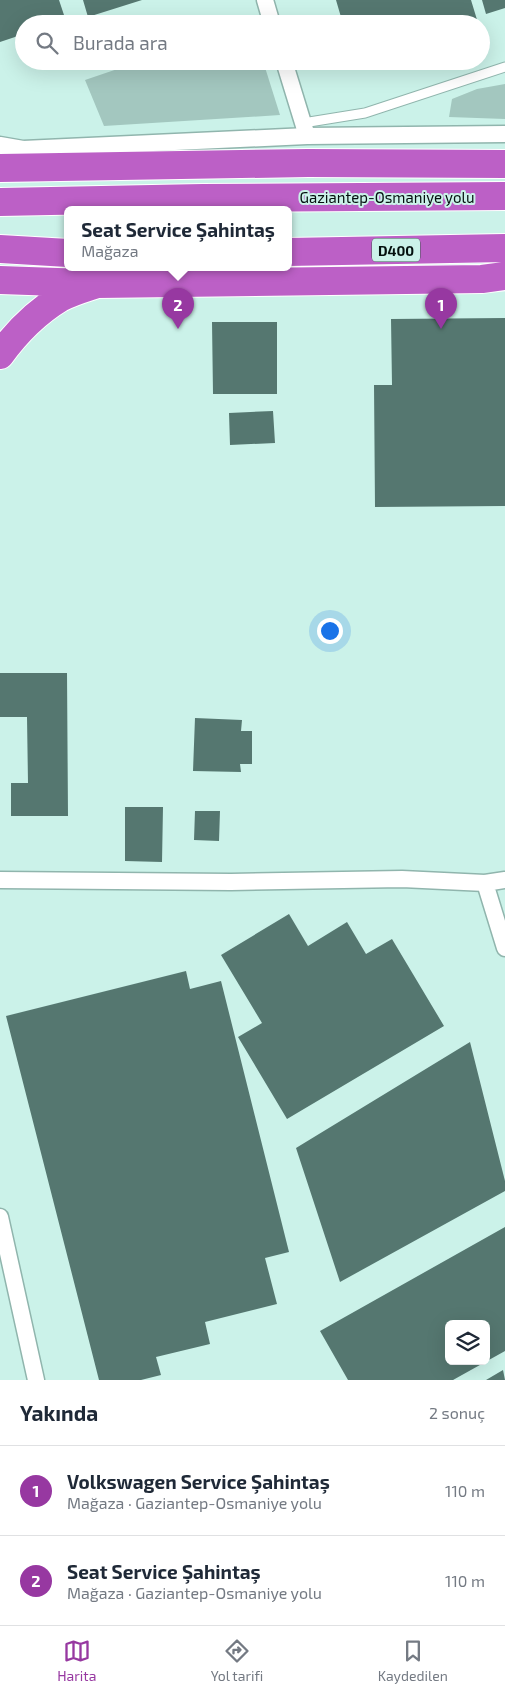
<!DOCTYPE html>
<html lang="tr">
<meta charset="utf-8">
<style>
body{margin:0;font-family:"Exo 2",sans-serif;background:#f2f2f3;color:#1f2937}
.controls{position:absolute;right:15px;bottom:15px;display:grid;overflow:hidden;border-radius:8px;box-shadow:0 5px 20px #0002}
.controls button{width:45px;height:45px;display:grid;place-items:center;padding:0;border:0;border-bottom:1px solid #e0e1e3;background:#fff;color:#1f2937;font:25px sans-serif}
.you{position:absolute;left:329px;top:630px;width:18px;height:18px;margin:-12px;border:4px solid #fff;border-radius:50%;background:#1a73e8;box-shadow:0 0 0 8px #1a73e833}
.badge{display:grid;place-items:center;width:32px;height:32px;border-radius:50%;background:#9738a1;color:#fff;font-size:16px;font-weight:700}
.pin{position:absolute;translate:-50% -41px;filter:drop-shadow(0 1px 2px #0008)}
.pin::after{content:'';position:absolute;top:26px;width:18px;height:15px;background:inherit;clip-path:polygon(0 0,100% 0,50% 100%)}
.popup{position:absolute;left:64px;top:206px;width:228px;height:65px;box-sizing:border-box;display:grid;place-content:center;border-radius:8px;background:#fff;filter:drop-shadow(0 1px 4px #0005);font-size:16px;white-space:nowrap;color:#747a83}
.popup b{font-size:19px;color:#1f2937}
.popup::after{content:'';position:absolute;left:50%;top:100%;margin-left:-10px;border:10px solid transparent;border-top-color:#fff}
.list{margin:0;padding:0;list-style:none}
h2{display:flex;justify-content:space-between;align-items:center;height:65px;margin:0;padding:0 20px;font-size:21px}
h2 small{font-size:16px;font-weight:400;color:#747a83}
.list li{display:grid;grid-template-columns:32px 1fr auto;gap:15px;align-items:center;box-sizing:border-box;height:90px;padding:0 20px;border-top:1px solid #e0e1e3}
.list b{display:block;font-size:19px;white-space:nowrap}
.list p{margin:0;font-size:16px;white-space:nowrap;color:#747a83}
.list em{font-size:16px;font-style:normal;color:#747a83}
.icon{flex:none;width:28px;height:28px;fill:none;stroke:currentColor;stroke-width:2;stroke-linecap:round;stroke-linejoin:round}
.map{position:relative;flex:none;width:505px;height:1380px;overflow:hidden}
.search{position:absolute;background:#fff;box-shadow:0 5px 20px #0002;left:15px;right:15px;top:15px;height:55px;display:flex;align-items:center;gap:12px;box-sizing:border-box;padding:0 18px;border-radius:28px;color:#747a83;font-size:19px}
.sheet{height:245px;background:#fff}
nav{display:flex;justify-content:space-around;align-items:center;box-sizing:border-box;height:70px;border-top:1px solid #e0e1e3;background:#fff;font-size:14px;color:#747a83}
nav a{display:grid;justify-items:center;gap:2px}
nav .on{color:#9738a1}
.map>svg:first-child{display:block}
.green{fill:#a3c7bf}
.building{fill:#557770;fill-rule:evenodd}
.lines{fill:none;stroke-linecap:round;stroke-linejoin:round}
.lane-casing{stroke:#90b5ad;stroke-width:11}
.street-casing{stroke:#90b5ad;stroke-width:19}
.highway-casing{stroke:#fff;stroke-width:30}
.lane{stroke:#fff;stroke-width:9}
.street{stroke:#fff;stroke-width:16}
.highway{stroke:#bc60c6;stroke-width:28}
.labels{text-anchor:middle;dominant-baseline:central;stroke-width:4;stroke-linejoin:round;paint-order:stroke}
.shield{fill:#cbf2e9;stroke:#405450;stroke-width:1}
.shield-label{font-size:14px;font-weight:bold;fill:#04100e}
.street-label{font-size:15px;fill:#04100e;stroke:#cbf2e9}
</style>
<div class="map">
<svg width="505" height="1380" viewBox="0 0 505 1380">
<rect width="100%" height="100%" fill="#cbf2e9"/>
<path class="green" d="M 141,61 L 263,61 L 280,115 L 104,126 L 85,80 Z
M 505,84 L 505,119 L 449,117 L 452,99 L 477,89 Z"/>
<path class="building" d="M 0,0 L 59,0 L 66,21 L 56,24 L 24,24 L 24,34 L 0,42 Z
M 83,0 L 142,0 L 88,17 Z
M 336,0 L 471,0 L 478,23 L 462,24 L 461,21 L 453,24 L 343,24 Z
M 482,0 L 505,0 L 505,8 L 486,14 Z
M 505,318 L 505,506 L 375,507 L 374,385 L 392,385 L 391,319 Z
M 212,322 L 277,322 L 277,394 L 213,394 Z
M 273,411 L 275,443 L 230,445 L 229,413 Z
M 0,673 L 67,673 L 68,816 L 11,816 L 11,783 L 28,783 L 27,717 L 0,717 Z
M 195,718 L 242,720 L 241,731 L 252,731 L 252,764 L 240,764 L 241,772 L 193,771 Z
M 125,807 L 163,807 L 162,862 L 125,861 Z
M 195,811 L 220,811 L 219,841 L 194,840 Z
M 289,914 L 308,946 L 347,922 L 366,954 L 392,939 L 444,1026 L 287,1119 L 238,1037 L 262,1023 L 221,955 Z
M 186,971 L 190,989 L 221,981 L 289,1252 L 265,1258 L 277,1304 L 205,1322 L 210,1344 L 156,1357 L 161,1375 L 141,1380 L 99,1380 L 6,1016 Z
M 470,1042 L 505,1181 L 505,1191 L 340,1282 L 296,1148 Z
M 505,1227 L 505,1351 L 453,1380 L 348,1380 L 320,1331 ZM 449,1324 L 486,1324 L 486,1361 L 449,1361 Z
M 503,1370 L 505,1380 L 486,1380 Z"/>
<g class="lines">
<defs>
<path id="lane" d="M 303,123 L 365,113 L 505,67"/>
<path id="street" d="M 265,0 L 272,24
M 284,61 L 307,136
M 0,145 L 23,149 L 307,136 L 505,134
M 0,880 L 231,882 L 402,879 L 485,883 L 505,880
M 485,883 L 505,948
M 0,1217 L 36,1380"/>
<path id="highway" d="M 0,168 L 308,163 L 505,164
M 0,202 L 203,198 L 505,196
M 0,249 L 68,253
M 288,252 L 505,248
M 0,280 L 86,283
M 0,355 C 16,333 37,312 60,298 C 71,292 85,288 97,284 L 482,279 L 505,276"/>
</defs>
<use href="#lane" class="lane-casing"/>
<use href="#street" class="street-casing"/>
<use href="#highway" class="highway-casing"/>
<use href="#lane" class="lane"/>
<use href="#street" class="street"/>
<use href="#highway" class="highway"/>
</g>
<g class="labels">
<rect class="shield" x="372" y="238.5" width="48" height="23" rx="4"/>
<g class="shield-label">
<text x="396" y="250">D400</text>
</g>
<g class="street-label">
<text x="387" y="197">Gaziantep-Osmaniye yolu</text>
</g>
</g>
</svg>
<div class="controls">
<button><svg class="icon" aria-label="layers" viewBox="0 0 24 24"><path d="M12 4l9 5-9 5-9-5zM3 14l9 5 9-5"/></svg></button>
</div>
<div class="you"></div>
<div class="pin badge" style="left:441px;top:329px">1</div>
<div class="pin badge" style="left:178px;top:329px">2</div>
<div class="popup"><b>Seat Service Şahintaş</b>Mağaza</div>
<div class="search"><svg class="icon" aria-label="search" viewBox="0 0 24 24"><circle cx="10" cy="10" r="6"/><path d="M15 15l6 6"/></svg>Burada ara</div>
</div>
<section class="sheet">
<h2>Yakında<small>2 sonuç</small></h2>
<ul class="list">
<li><span class="badge">1</span><div><b>Volkswagen Service Şahintaş</b><p>Mağaza · Gaziantep-Osmaniye yolu</p></div><em>110 m</em></li>
<li><span class="badge">2</span><div><b>Seat Service Şahintaş</b><p>Mağaza · Gaziantep-Osmaniye yolu</p></div><em>110 m</em></li>
</ul>
</section>
<nav>
<a class="on"><svg class="icon" aria-label="map" viewBox="0 0 24 24"><path d="M3 6l6-2 6 2 6-2v14l-6 2-6-2-6 2zM9 4v14M15 6v14"/></svg>Harita</a>
<a><svg class="icon" aria-label="directions" viewBox="0 0 24 24"><path d="M12 3l9 9-9 9-9-9zM9 14v-3h6M13 9l2 2-2 2"/></svg>Yol tarifi</a>
<a><svg class="icon" aria-label="saved" viewBox="0 0 24 24"><path d="M7 4h10v16l-5-4-5 4z"/></svg>Kaydedilen</a>
</nav>
